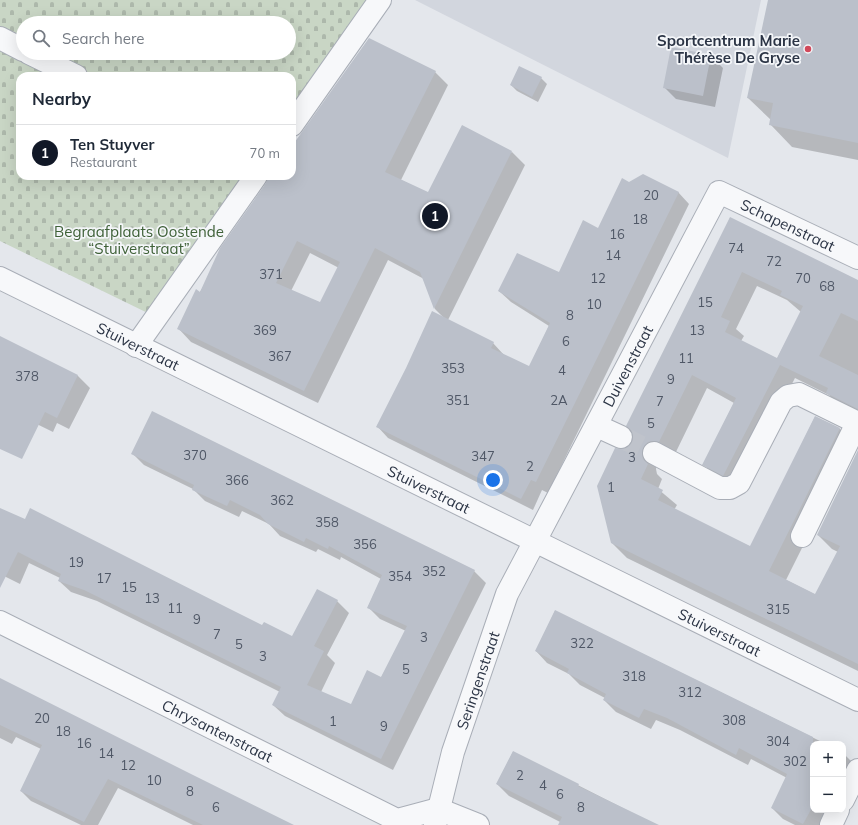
<!DOCTYPE html>
<meta charset="utf-8">
<style>
body{margin:0;font-family:Mulish,sans-serif;background:#f2f2f3;color:#1f2937}
.controls{position:absolute;right:12px;bottom:12px;display:grid;overflow:hidden;border-radius:8px;box-shadow:0 4px 16px #0002}
.controls button{width:36px;height:36px;display:grid;place-items:center;padding:0;border:0;border-bottom:1px solid #e0e1e3;background:#fff;color:#1f2937;font:20px sans-serif}
.you{position:absolute;left:493px;top:480px;width:14px;height:14px;margin:-10px;border:3px solid #fff;border-radius:50%;background:#1a73e8;box-shadow:0 0 0 6px #1a73e833}
.badge{display:grid;place-items:center;width:26px;height:26px;border-radius:50%;background:#111827;color:#fff;font-size:13px;font-weight:700}
.pin{position:absolute;translate:-50% -50%;border:2px solid #fff;box-shadow:0 1px 4px #0006}
.list{margin:0;padding:0;list-style:none}
h2{display:flex;justify-content:space-between;align-items:center;height:52px;margin:0;padding:0 16px;font-size:17px}
h2 small{font-size:13px;font-weight:400;color:#747a83}
.list li{display:grid;grid-template-columns:26px 1fr auto;gap:12px;align-items:center;box-sizing:border-box;height:56px;padding:0 16px;border-top:1px solid #e0e1e3}
.list b{display:block;font-size:15px;white-space:nowrap}
.list p{margin:0;font-size:13px;white-space:nowrap;color:#747a83}
.list em{font-size:13px;font-style:normal;color:#747a83}
.icon{flex:none;width:22px;height:22px;fill:none;stroke:currentColor;stroke-width:2;stroke-linecap:round;stroke-linejoin:round}
.map{position:relative;flex:none;width:858px;height:825px;overflow:hidden}
.search{position:absolute;background:#fff;box-shadow:0 4px 16px #0002;left:16px;top:16px;width:280px;height:44px;display:flex;align-items:center;gap:10px;box-sizing:border-box;padding:0 14px;border-radius:22px;color:#747a83;font-size:15px}
.panel{position:absolute;background:#fff;box-shadow:0 4px 16px #0002;left:16px;top:72px;width:280px;height:108px;border-radius:12px}
.map>svg:first-child{display:block}
.built{fill:#d2d6de}
.cemetery{fill:url(#cemetery-stones);fill-rule:evenodd}
.shadow{fill:#0003;fill-rule:evenodd}
.building{fill:#bbc0ca;fill-rule:evenodd}
.lines{fill:none;stroke-linecap:round;stroke-linejoin:round}
.minor-tunnel{stroke:#bfc3cb;stroke-width:22;stroke-dasharray:22 11;stroke-linecap:butt}
.minor-casing{stroke:#a9aeb7;stroke-width:24}
.minor{stroke:#f7f8fa;stroke-width:22}
.poi-dot{fill:#d1495b;stroke:#f4f6f9;stroke-width:1.5}
.labels{text-anchor:middle;dominant-baseline:central;stroke-width:3.5;stroke-linejoin:round;paint-order:stroke}
.number-label{font-size:13px;fill:#4f5766}
.poi-label{font-size:15px;font-weight:bold;fill:#2b3445;stroke:#f4f6f9;text-anchor:end}
.street-label{font-size:15px;fill:#2b3445;stroke:#f4f6f9}
.park-label{font-size:15px;fill:#3f6138;stroke:#f4f6f9}
</style>
<div class="map">
<svg width="858" height="825" viewBox="0 0 858 825">
<defs>
<pattern id="cemetery-stones" width="16" height="16" patternUnits="userSpaceOnUse"><rect width="16" height="16" fill="#c9d6c5"/><path d="M2 7V4a2 2 0 0 1 4 0v3zM10 15v-3a2 2 0 0 1 4 0v3z" fill="#adb8ab"/></pattern>
</defs>
<rect width="100%" height="100%" fill="#e4e7ec"/>
<path class="built" d="M 415,0 L 761,0 L 728,158 L 714,151 Z"/>
<path class="cemetery" d="M 0,0 L 386,0 L 292,133 L 292,76 L 20,76 L 20,176 L 261,176 L 160,319 L 0,241 ZM 23,23 L 289,23 L 289,53 L 23,53 Z"/>
<path class="shadow" d="M 769,0 L 858,0 L 858,160 L 792,147 L 770,124 L 771,120 L 748,98 Z
M 711,56 L 723,68 L 715,107 L 676,99 L 664,87 Z
M 435,72 L 448,85 L 401,180 L 429,194 L 512,152 L 525,165 L 448,320 L 493,343 L 504,355 L 529,368 L 549,326 L 511,302 L 499,291 L 559,273 L 599,229 L 629,183 L 678,192 L 689,204 L 548,493 L 542,490 L 533,510 L 388,438 L 377,426 L 444,318 L 435,309 L 424,279 L 388,260 L 318,403 L 191,342 L 178,328 L 270,177 L 264,178 L 255,188 L 235,176 L 292,176 L 292,148 ZM 310,253 L 339,268 L 321,303 L 291,291 Z
M 541,78 L 547,84 L 538,102 L 517,91 L 511,85 Z
M 730,218 L 858,282 L 858,416 L 841,407 L 829,395 L 795,378 L 738,489 L 718,479 L 704,464 L 734,403 L 707,388 L 674,456 L 657,462 L 656,469 L 657,474 L 662,479 L 658,489 L 677,505 L 674,510 L 751,547 L 815,417 L 840,429 L 854,444 L 786,580 L 816,595 L 838,552 L 832,549 L 818,535 L 858,453 L 858,671 L 627,558 L 612,543 L 623,450 L 628,448 L 633,443 ZM 757,286 L 787,300 L 801,312 L 777,359 L 741,341 L 744,336 L 736,329 Z
M 0,337 L 78,376 L 90,388 L 69,429 L 57,423 L 53,432 L 0,406 Z
M 132,453 L 474,571 L 486,583 L 393,770 L 285,716 L 273,705 L 280,692 L 97,601 L 71,592 L 59,581 L 60,578 L 29,563 L 20,584 L 0,574 L 0,509 L 263,626 L 293,638 L 317,591 L 337,601 L 349,613 L 327,655 L 335,663 L 321,692 L 351,705 L 381,678 L 406,631 L 380,619 L 368,607 L 381,579 L 341,557 L 340,560 L 318,549 L 316,552 L 280,536 L 269,524 L 242,511 L 239,517 L 205,501 L 193,489 L 144,465 Z
M 555,611 L 826,744 L 813,744 L 813,810 L 828,810 L 820,825 L 795,825 L 783,819 L 772,808 L 787,778 L 751,759 L 748,765 L 680,730 L 656,720 L 651,729 L 616,712 L 604,700 L 605,698 L 580,685 L 569,674 L 547,663 L 536,651 Z
M 0,679 L 285,825 L 193,825 L 118,788 L 98,825 L 81,825 L 31,801 L 21,791 L 41,749 L 16,737 L 12,744 L 0,738 Z
M 513,752 L 656,825 L 566,825 L 509,796 L 497,784 Z
M 843,753 L 853,763 L 843,782 Z"/>
<path class="building" d="M 768,0 L 858,0 L 858,143 L 769,125 L 773,103 L 747,98 Z
M 369,38 L 436,71 L 385,172 L 428,192 L 462,125 L 512,151 L 434,309 L 420,272 L 375,248 L 304,391 L 177,329 L 196,289 L 200,292 L 220,248 L 266,183 L 268,176 L 292,176 L 292,146 ZM 297,241 L 340,262 L 320,302 L 276,283 Z
M 671,47 L 711,55 L 703,96 L 663,88 Z
M 519,66 L 542,77 L 532,97 L 510,85 Z
M 643,174 L 679,192 L 536,482 L 531,480 L 521,499 L 376,427 L 406,368 L 432,311 L 494,342 L 491,348 L 529,366 L 550,323 L 498,291 L 517,253 L 559,272 L 583,220 L 598,228 L 622,178 L 629,182 Z
M 730,217 L 858,280 L 858,321 L 841,313 L 819,356 L 858,375 L 858,409 L 826,393 L 828,388 L 780,365 L 723,476 L 702,465 L 736,398 L 692,375 L 659,442 L 653,441 L 648,442 L 643,448 L 642,454 L 643,459 L 648,464 L 641,479 L 663,490 L 658,500 L 750,546 L 815,416 L 840,428 L 769,571 L 815,594 L 840,546 L 817,535 L 858,450 L 858,664 L 611,543 L 597,486 L 615,448 L 623,449 L 628,447 L 632,443 L 633,435 L 631,430 L 626,426 ZM 742,272 L 782,291 L 780,295 L 803,306 L 777,358 L 725,332 L 730,321 L 721,317 Z
M 0,336 L 78,375 L 57,418 L 45,412 L 22,459 L 0,449 Z
M 152,411 L 475,570 L 381,759 L 272,705 L 281,687 L 84,590 L 58,581 L 61,574 L 18,552 L 0,588 L 0,508 L 25,519 L 30,508 L 228,608 L 262,625 L 264,622 L 292,636 L 317,589 L 338,600 L 314,646 L 324,651 L 307,685 L 351,704 L 367,670 L 381,677 L 407,626 L 367,608 L 382,575 L 329,546 L 328,549 L 306,538 L 304,542 L 268,524 L 260,515 L 230,500 L 227,506 L 192,490 L 194,485 L 131,454 Z
M 555,610 L 813,737 L 813,806 L 803,824 L 771,808 L 787,774 L 739,748 L 736,755 L 667,718 L 644,709 L 639,718 L 603,700 L 606,694 L 567,673 L 569,669 L 535,651 Z
M 0,678 L 191,774 L 294,825 L 203,825 L 108,779 L 84,822 L 20,791 L 42,745 L 0,725 Z
M 513,751 L 579,784 L 578,786 L 659,825 L 558,825 L 562,817 L 496,784 Z"/>
<g class="lines">
<path class="minor-tunnel" d="M 621,437 L 654,453"/>
<defs>
<g id="minor">
<path d="M 0,38 L 23,50"/>
<path d="M 29,53 L 76,76"/>
<path d="M 292,125 L 380,0"/>
<path id="s1" d="M 0,278 L 858,700"/>
<path d="M 136,346 L 256,176"/>
<path d="M 597,426 L 621,437"/>
<path d="M 654,453 L 720,488 L 730,488 L 739,483 L 781,402 L 788,396 L 799,394 L 858,423"/>
<path d="M 802,536 L 857,423"/>
<path id="s2" d="M 0,622 L 397,820 L 438,809"/>
<path d="M 843,800 L 858,770"/>
<path d="M 438,809 L 478,825"/>
<path id="s3" d="M 435,825 L 453,752 L 507,594 L 719,192 L 858,258"/>
<path d="M 831,825 L 838,810"/>
</g>
</defs>
<use href="#minor" class="minor-casing"/>
<use href="#minor" class="minor"/>
</g>
<circle class="poi-dot" cx="808" cy="49" r="4"/>
<g class="labels">
<g class="number-label">
<text x="651" y="195">20</text>
<text x="640" y="219">18</text>
<text x="617" y="234">16</text>
<text x="736" y="248">74</text>
<text x="613" y="255">14</text>
<text x="774" y="261">72</text>
<text x="271" y="274">371</text>
<text x="598" y="278">12</text>
<text x="803" y="278">70</text>
<text x="827" y="286">68</text>
<text x="705" y="302">15</text>
<text x="594" y="304">10</text>
<text x="570" y="315">8</text>
<text x="265" y="330">369</text>
<text x="697" y="330">13</text>
<text x="566" y="341">6</text>
<text x="280" y="356">367</text>
<text x="686" y="358">11</text>
<text x="453" y="368">353</text>
<text x="562" y="370">4</text>
<text x="27" y="376">378</text>
<text x="671" y="379">9</text>
<text x="458" y="400">351</text>
<text x="559" y="400">2A</text>
<text x="660" y="401">7</text>
<text x="651" y="423">5</text>
<text x="195" y="455">370</text>
<text x="483" y="456">347</text>
<text x="632" y="457">3</text>
<text x="530" y="466">2</text>
<text x="237" y="480">366</text>
<text x="611" y="487">1</text>
<text x="282" y="500">362</text>
<text x="327" y="522">358</text>
<text x="365" y="544">356</text>
<text x="76" y="562">19</text>
<text x="434" y="571">352</text>
<text x="400" y="576">354</text>
<text x="104" y="578">17</text>
<text x="129" y="587">15</text>
<text x="152" y="598">13</text>
<text x="175" y="608">11</text>
<text x="778" y="609">315</text>
<text x="197" y="619">9</text>
<text x="217" y="634">7</text>
<text x="424" y="637">3</text>
<text x="582" y="643">322</text>
<text x="239" y="644">5</text>
<text x="263" y="656">3</text>
<text x="406" y="669">5</text>
<text x="634" y="676">318</text>
<text x="690" y="692">312</text>
<text x="42" y="718">20</text>
<text x="734" y="720">308</text>
<text x="333" y="721">1</text>
<text x="384" y="726">9</text>
<text x="63" y="731">18</text>
<text x="778" y="741">304</text>
<text x="84" y="743">16</text>
<text x="106" y="753">14</text>
<text x="795" y="761">302</text>
<text x="128" y="765">12</text>
<text x="520" y="775">2</text>
<text x="154" y="780">10</text>
<text x="543" y="785">4</text>
<text x="190" y="791">8</text>
<text x="560" y="794">6</text>
<text x="216" y="807">6</text>
<text x="581" y="807">8</text>
</g>
<g class="poi-label">
<text x="800" y="40">Sportcentrum Marie<tspan x="800" dy="17">Thérèse De Gryse</tspan></text>
</g>
<g class="street-label">
<text stroke="none"><textPath href="#s3" startOffset="773">Schapenstraat</textPath></text>
<text stroke="none"><textPath href="#s1" startOffset="154">Stuiverstraat</textPath></text>
<text stroke="none"><textPath href="#s3" startOffset="500">Duivenstraat</textPath></text>
<text stroke="none"><textPath href="#s1" startOffset="478">Stuiverstraat</textPath></text>
<text stroke="none"><textPath href="#s1" startOffset="802">Stuiverstraat</textPath></text>
<text stroke="none"><textPath href="#s3" startOffset="151">Seringenstraat</textPath></text>
<text stroke="none"><textPath href="#s2" startOffset="243">Chrysantenstraat</textPath></text>
</g>
<g class="park-label">
<text x="139" y="231">Begraafplaats Oostende<tspan x="139" dy="17">“Stuiverstraat”</tspan></text>
</g>
</g>
</svg>
<div class="controls">
<button>+</button>
<button>−</button>
</div>
<div class="you"></div>
<div class="pin badge" style="left:435px;top:216px">1</div>
<div class="search"><svg class="icon" aria-label="search" viewBox="0 0 24 24"><circle cx="10" cy="10" r="6"/><path d="M15 15l6 6"/></svg>Search here</div>
<section class="panel">
<h2>Nearby<small></small></h2>
<ul class="list">
<li><span class="badge">1</span><div><b>Ten Stuyver</b><p>Restaurant</p></div><em>70 m</em></li>
</ul>
</section>
</div>
